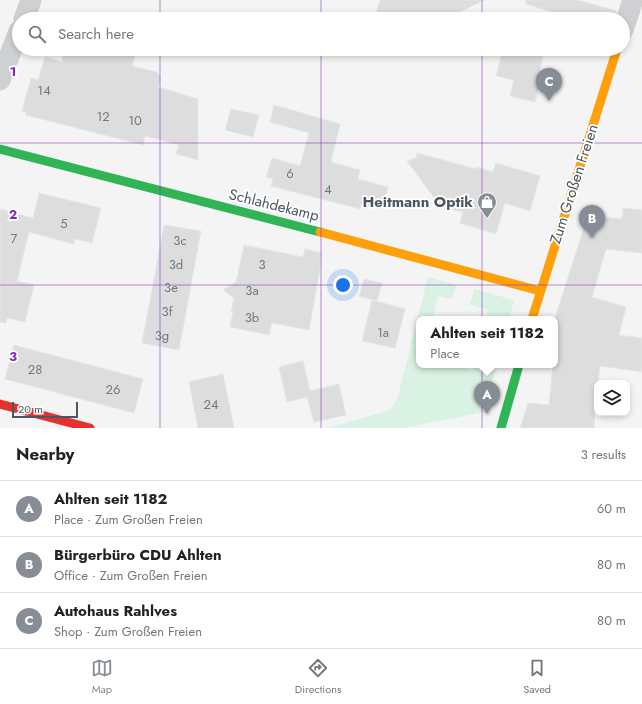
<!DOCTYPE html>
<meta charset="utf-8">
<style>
body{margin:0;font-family:Jost,sans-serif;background:#f6f6f6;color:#222}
.controls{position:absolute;right:12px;bottom:12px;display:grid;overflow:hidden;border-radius:8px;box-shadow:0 2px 6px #0003}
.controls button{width:36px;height:36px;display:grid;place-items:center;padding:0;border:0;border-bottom:1px solid #e0e0e0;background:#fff;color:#222;font:20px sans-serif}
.scale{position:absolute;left:12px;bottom:10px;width:66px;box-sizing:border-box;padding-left:4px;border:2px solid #4a5661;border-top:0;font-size:11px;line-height:14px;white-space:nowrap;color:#4a5661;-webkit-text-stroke:3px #fff;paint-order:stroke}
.you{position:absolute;left:343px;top:285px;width:14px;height:14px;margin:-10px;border:3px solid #fff;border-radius:50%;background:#1a73e8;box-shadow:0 0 0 6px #1a73e833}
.badge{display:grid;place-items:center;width:26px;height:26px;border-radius:50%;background:#868d94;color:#fff;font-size:13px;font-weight:700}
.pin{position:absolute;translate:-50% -33px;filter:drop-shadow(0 1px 2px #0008)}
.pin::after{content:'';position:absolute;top:21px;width:14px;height:12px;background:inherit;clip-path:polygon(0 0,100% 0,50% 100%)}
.popup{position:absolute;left:416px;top:316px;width:142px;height:52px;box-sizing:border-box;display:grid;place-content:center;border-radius:8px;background:#fff;filter:drop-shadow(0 1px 3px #0005);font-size:13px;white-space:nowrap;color:#767676}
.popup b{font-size:15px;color:#222}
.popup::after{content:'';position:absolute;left:50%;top:100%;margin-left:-8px;border:8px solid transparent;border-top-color:#fff}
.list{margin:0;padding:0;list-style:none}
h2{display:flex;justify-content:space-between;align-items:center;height:52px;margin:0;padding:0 16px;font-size:17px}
h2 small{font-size:13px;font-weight:400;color:#767676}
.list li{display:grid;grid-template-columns:26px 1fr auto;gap:12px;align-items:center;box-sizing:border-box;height:56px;padding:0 16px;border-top:1px solid #e0e0e0}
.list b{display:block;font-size:15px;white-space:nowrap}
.list p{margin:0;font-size:13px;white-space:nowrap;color:#767676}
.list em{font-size:13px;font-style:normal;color:#767676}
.icon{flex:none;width:22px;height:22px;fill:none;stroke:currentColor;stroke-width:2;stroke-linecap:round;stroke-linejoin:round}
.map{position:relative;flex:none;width:642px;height:428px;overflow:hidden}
.search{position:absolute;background:#fff;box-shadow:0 2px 6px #0003;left:12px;right:12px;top:12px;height:44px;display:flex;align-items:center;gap:10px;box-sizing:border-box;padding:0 14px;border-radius:22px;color:#767676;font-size:15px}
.sheet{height:220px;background:#fff}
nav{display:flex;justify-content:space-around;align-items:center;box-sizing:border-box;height:56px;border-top:1px solid #e0e0e0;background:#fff;font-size:11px;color:#767676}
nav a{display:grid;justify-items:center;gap:2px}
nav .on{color:#868d94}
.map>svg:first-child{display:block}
.green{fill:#d9f2e3}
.building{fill:#ddddde;stroke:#e5e6e7}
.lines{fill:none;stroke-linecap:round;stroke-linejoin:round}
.street{stroke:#ced0d2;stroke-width:21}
.fast{stroke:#30b455;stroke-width:9}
.slow{stroke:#ff9f0a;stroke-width:9}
.jam{stroke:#e5322d;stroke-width:9}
.grid{fill:none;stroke:#7b2cbf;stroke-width:1;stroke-opacity:0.55}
.labels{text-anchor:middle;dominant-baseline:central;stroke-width:3.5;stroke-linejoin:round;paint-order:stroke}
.number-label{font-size:13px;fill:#707881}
.street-label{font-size:15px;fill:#4a5661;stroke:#fff}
.poi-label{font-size:15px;font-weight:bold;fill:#4a5661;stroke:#fff;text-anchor:end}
.grid-label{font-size:13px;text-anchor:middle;font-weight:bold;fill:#7b2cbf;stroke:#fff;stroke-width:3.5;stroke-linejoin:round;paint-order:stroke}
</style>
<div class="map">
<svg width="642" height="428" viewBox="0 0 642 428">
<rect width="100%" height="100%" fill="#f4f4f4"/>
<path class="green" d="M 428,277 L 456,285 L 452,299 L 438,296 L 432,319 L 419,319 L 419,365 L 453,365 L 472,370 L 474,365 L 497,365 L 484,412 L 403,428 L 327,428 L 390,410 L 397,400 Z
M 474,289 L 514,300 L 509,319 L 486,319 L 488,310 L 470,305 Z"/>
<path class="building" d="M 380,0 L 484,0 L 446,19 L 374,19 Z
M 526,0 L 578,0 L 617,11 L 614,19 L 574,19 L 526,4 Z
M 68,12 L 93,19 L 67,19 Z
M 64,49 L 137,49 L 132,66 L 157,72 L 161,78 L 158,87 L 198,99 L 198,160 L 176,154 L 179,145 L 145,136 L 143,145 L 26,115 L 26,112 L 22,111 L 31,78 L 38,80 L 45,57 L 62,62 Z
M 503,49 L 545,49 L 536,85 L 539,86 L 535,102 L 510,96 L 514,80 L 496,76 Z
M 274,105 L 340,124 L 331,162 L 360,170 L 358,179 L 388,187 L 382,209 L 361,204 L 360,209 L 271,186 L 273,179 L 266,177 L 272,158 L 300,166 L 309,133 L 270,122 Z
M 231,109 L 259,115 L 253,137 L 225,130 Z
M 417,153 L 476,169 L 477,167 L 493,172 L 496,163 L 540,176 L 530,211 L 505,203 L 496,234 L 460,223 L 463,212 L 441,207 L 407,161 L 416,158 Z
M 39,193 L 101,208 L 92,243 L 75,239 L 74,244 L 29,232 L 17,281 L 34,285 L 25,322 L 7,318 L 6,323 L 0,322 L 0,209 L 33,218 Z
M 623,208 L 642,210 L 642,253 L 606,249 L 592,297 L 626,307 L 619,335 L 642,338 L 642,372 L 600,366 L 598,383 L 597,383 L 594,428 L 520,428 L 528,403 L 549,405 L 553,365 L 555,365 L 555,318 L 588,215 L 622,219 Z
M 164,225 L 201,231 L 179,350 L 142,343 Z
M 244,245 L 303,257 L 305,249 L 322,253 L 320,262 L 321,263 L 309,330 L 272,323 L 269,335 L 230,327 L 233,312 L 231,311 L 234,298 L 223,290 L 236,282 Z
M 364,279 L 382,283 L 377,301 L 359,296 Z
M 372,300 L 405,309 L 395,348 L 362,341 Z
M 14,345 L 143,379 L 134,413 L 5,379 Z
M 303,361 L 310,391 L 339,384 L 346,415 L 314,422 L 307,397 L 287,402 L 279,367 Z
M 223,374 L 234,428 L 198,428 L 189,382 Z"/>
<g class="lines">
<path class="street" d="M 24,19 L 31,0
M 623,30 L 633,0
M 0,80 L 19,31"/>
<path class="fast" d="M 0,149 L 320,232
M 501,428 L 519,365"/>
<path class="slow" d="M 320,232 L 540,291
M 532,319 L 617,49"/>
<path class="jam" d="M 0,404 L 90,428"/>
</g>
<path class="grid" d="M 160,0 L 160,19M 321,0 L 321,19M 482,0 L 482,19M 160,49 L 160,428M 321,49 L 321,428M 482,49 L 482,428M 0,143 L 642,143M 0,285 L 642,285"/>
<defs>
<symbol id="shop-pin" viewBox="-11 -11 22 30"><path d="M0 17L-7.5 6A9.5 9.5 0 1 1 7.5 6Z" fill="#868d94" stroke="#fff"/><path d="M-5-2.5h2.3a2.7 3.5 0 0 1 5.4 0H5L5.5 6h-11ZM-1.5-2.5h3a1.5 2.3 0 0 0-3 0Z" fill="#fff"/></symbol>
</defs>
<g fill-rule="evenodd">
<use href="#shop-pin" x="476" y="191" width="22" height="30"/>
</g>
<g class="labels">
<g class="number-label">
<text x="44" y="90">14</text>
<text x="103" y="116">12</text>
<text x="135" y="120">10</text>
<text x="290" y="173">6</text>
<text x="328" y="189">4</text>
<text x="64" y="223">5</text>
<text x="14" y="238">7</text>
<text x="180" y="240">3c</text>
<text x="176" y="264">3d</text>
<text x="262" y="264">3</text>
<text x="171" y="287">3e</text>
<text x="252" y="290">3a</text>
<text x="167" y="311">3f</text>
<text x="252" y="317">3b</text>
<text x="383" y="332">1a</text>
<text x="162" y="335">3g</text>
<text x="35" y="369">28</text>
<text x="113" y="389">26</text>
<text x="211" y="404">24</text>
</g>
<g class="street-label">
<text transform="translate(574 184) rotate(-72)">Zum Großen Freien</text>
<text transform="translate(274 205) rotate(14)">Schlahdekamp</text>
</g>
<g class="poi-label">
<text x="473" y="202">Heitmann Optik</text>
</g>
</g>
<g class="grid-label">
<text x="13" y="76">1</text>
<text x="13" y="219">2</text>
<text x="13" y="361">3</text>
</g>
</svg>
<div class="controls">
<button><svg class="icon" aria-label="layers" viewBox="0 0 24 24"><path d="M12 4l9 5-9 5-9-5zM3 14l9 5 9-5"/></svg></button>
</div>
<div class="scale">20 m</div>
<div class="you"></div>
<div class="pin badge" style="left:487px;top:414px">A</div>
<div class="popup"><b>Ahlten seit 1182</b>Place</div>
<div class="pin badge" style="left:592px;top:238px">B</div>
<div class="pin badge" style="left:549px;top:101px">C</div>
<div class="search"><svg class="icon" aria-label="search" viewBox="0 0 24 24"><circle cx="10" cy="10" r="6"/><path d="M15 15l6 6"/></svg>Search here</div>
</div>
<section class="sheet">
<h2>Nearby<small>3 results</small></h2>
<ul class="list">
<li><span class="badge">A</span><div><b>Ahlten seit 1182</b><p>Place · Zum Großen Freien</p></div><em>60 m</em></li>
<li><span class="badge">B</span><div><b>Bürgerbüro CDU Ahlten</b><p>Office · Zum Großen Freien</p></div><em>80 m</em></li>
<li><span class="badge">C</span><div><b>Autohaus Rahlves</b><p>Shop · Zum Großen Freien</p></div><em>80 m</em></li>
</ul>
</section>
<nav>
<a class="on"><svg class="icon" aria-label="map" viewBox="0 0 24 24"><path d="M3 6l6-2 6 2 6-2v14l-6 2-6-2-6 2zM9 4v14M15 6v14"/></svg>Map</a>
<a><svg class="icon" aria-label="directions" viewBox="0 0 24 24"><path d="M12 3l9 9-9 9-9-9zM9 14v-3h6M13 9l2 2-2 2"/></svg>Directions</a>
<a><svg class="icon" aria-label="saved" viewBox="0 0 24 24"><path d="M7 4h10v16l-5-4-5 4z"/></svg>Saved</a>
</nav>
